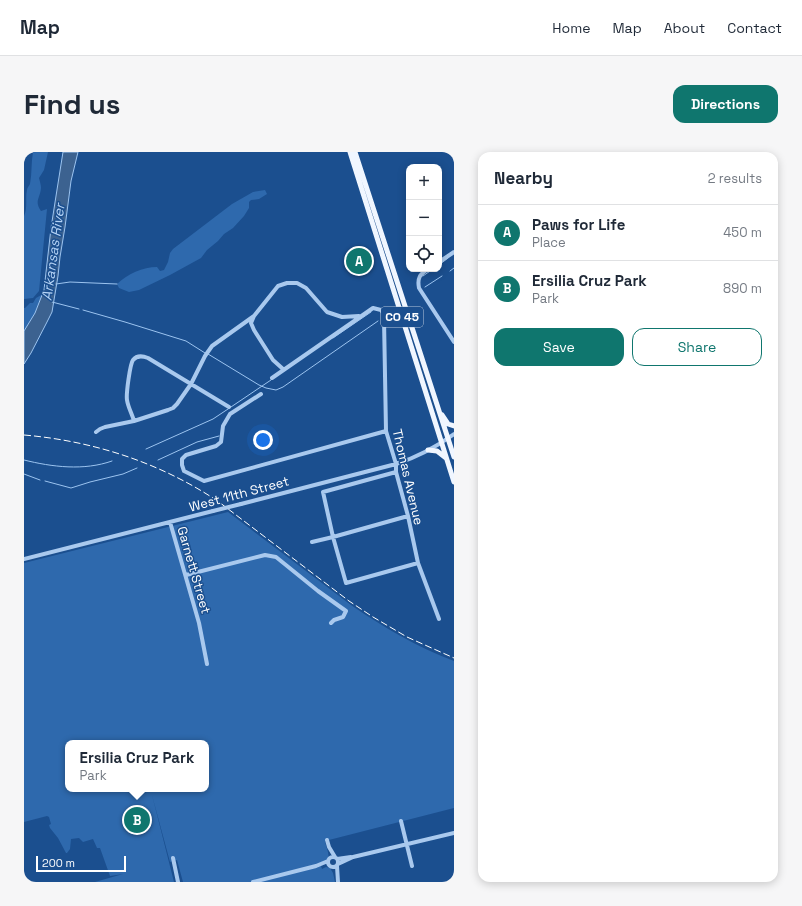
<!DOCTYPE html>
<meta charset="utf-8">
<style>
body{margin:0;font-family:"Space Grotesk",sans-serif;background:#f6f6f7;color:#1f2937}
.controls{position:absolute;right:12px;top:12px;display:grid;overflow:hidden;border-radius:8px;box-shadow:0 2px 10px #0003}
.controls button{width:36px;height:36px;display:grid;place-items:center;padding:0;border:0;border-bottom:1px solid #e0e1e3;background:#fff;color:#1f2937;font:20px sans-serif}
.scale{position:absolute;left:12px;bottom:10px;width:90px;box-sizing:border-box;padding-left:4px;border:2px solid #fff;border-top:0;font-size:11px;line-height:14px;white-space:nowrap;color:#fff;-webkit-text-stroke:3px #1b4f8f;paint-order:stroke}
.you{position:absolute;left:239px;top:288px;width:14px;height:14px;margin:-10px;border:3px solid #fff;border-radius:50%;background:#1a73e8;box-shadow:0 0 0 6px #1a73e833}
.badge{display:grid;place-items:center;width:26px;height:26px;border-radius:50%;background:#0f766e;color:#fff;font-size:13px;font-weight:700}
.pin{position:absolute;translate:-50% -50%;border:2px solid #fff;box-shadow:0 1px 4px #0006}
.popup{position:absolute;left:41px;top:588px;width:144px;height:52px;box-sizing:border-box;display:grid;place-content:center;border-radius:8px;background:#fff;filter:drop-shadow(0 1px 3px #0005);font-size:13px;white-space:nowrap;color:#747a83}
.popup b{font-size:15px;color:#1f2937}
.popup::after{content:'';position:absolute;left:50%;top:100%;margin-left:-8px;border:8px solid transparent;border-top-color:#fff}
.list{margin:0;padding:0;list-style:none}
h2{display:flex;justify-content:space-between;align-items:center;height:52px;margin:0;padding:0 16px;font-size:17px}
h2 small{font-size:13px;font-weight:400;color:#747a83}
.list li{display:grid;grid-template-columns:26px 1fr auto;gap:12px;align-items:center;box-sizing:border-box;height:56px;padding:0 16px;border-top:1px solid #e0e1e3}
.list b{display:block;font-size:15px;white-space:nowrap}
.list p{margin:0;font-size:13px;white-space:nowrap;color:#747a83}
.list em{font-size:13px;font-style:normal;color:#747a83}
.actions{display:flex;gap:8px;padding:12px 16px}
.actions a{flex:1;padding:9px 0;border:1px solid #0f766e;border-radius:12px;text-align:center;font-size:14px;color:#0f766e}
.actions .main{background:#0f766e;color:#fff}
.icon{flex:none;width:22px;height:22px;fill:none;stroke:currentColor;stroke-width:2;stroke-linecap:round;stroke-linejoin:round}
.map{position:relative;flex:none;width:430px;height:730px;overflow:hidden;border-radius:12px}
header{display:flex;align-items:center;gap:24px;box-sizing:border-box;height:56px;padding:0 20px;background:#fff;border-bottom:1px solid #e0e1e3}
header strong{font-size:19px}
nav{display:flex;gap:22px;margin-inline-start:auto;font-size:14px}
.intro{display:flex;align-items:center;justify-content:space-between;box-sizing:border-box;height:96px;padding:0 24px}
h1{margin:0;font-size:28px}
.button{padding:10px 18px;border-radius:12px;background:#0f766e;color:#fff;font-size:14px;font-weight:700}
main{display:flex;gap:24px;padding:0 24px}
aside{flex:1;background:#fff;border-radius:12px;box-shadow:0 2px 10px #0003}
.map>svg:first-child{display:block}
.green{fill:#2e69ad;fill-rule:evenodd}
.water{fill:#3c6290;stroke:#9cc4f0}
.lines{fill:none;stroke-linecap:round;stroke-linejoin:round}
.stream{stroke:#9cc4f0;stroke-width:1}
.minor{stroke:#a9c9ee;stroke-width:4}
.major{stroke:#f0f6ff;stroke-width:5}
.rail{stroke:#fff;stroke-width:1;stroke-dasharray:7 3;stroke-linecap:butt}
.minor-bridge{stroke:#a9c9ee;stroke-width:4}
.labels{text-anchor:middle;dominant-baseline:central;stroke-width:3;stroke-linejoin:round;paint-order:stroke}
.shield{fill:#1b4f8f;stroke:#bbcadd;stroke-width:1}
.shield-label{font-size:12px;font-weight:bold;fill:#fff}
.street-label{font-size:13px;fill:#fff;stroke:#1b4f8f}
.water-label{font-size:14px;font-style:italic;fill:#b5d3f5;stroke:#1b4f8f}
</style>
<header>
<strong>Map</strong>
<nav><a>Home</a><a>Map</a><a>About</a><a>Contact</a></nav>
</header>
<div class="intro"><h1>Find us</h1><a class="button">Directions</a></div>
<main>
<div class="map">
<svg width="430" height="730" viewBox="0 0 430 730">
<rect width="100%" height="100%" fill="#1b4f8f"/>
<path class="green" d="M 9,0 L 24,0 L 20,18 L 15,26 C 16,30 17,33 17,36 C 16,47 10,49 17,59 L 23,57 L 15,139 L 9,146 L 0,147 L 0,64 C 4,55 1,46 3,38 C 3,36 5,34 6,32 C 8,22 7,11 9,0 Z
M 241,38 L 243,42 L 235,47 L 227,48 L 225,50 L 225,56 L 220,64 L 209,76 L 200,82 L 194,89 L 183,98 L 177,106 L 146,123 L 115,138 L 105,140 L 95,136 L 93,132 C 103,122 119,115 133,115 L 136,119 L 140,118 L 144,110 L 146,101 L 149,97 L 208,52 L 229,40 Z
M 19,142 L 11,161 L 0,179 L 0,156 L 1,156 L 6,151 L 9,151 L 12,146 Z
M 204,360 L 327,453 C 359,475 393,495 430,509 L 430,656 L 301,689 C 303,700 310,708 296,711 L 298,717 L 302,715 L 306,716 L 309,721 L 311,730 L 159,730 L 153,708 L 146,710 L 128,643 L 150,730 L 71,730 L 99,722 L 86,724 L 76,696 L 73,696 L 69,687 L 59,690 L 55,686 L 47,687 L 46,697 L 43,701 L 42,701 L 34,686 L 26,676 L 25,673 L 27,672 L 25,665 L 23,664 L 0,670 L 0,411 ZM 44,591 L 182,591 L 182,637 L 44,637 Z"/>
<path class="water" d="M 39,0 L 54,0 L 47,29 L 41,75 L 36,105 L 34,124 L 28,160 L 23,170 L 7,201 L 0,212 L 0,179 L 11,161 L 20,138 L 27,76 L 32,44 Z"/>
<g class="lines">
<path class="stream" d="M 415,113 L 424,106
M 426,119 L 430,116
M 399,124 L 409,117
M 32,132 L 46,130 L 93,132
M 401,135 L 418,124
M 28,150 L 55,157
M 59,158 L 101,170 L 162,189 L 181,201
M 309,186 L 347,160
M 184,202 L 235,233 L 242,236 L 252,238 L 259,235 L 354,169
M 122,297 L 189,267 L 204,257 L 247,228
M 0,308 C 28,315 60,319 88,309
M 134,308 L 173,290 L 195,284
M 0,322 L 16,328
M 21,329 L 47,336 L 66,330 L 99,322 L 113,316"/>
<path class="minor" d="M 415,110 L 430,100
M 404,117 C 396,122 393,126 395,136 L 430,190
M 259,217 L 249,208 L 230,178 L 227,171 L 230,164 L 254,134 L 263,131 L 273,131 L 282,136 L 303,160 L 318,165 L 335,164
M 248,226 L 349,156 L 357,158 L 359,161 L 360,167 L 362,279 L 372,312 L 372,320 L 384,364 L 394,411 L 415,467
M 237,242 L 206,262 L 199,274 L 197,290 L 192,294 L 162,303 L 158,307 L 158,313 L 160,319 L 180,329 L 362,279
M 110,269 C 108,262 104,255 103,248 C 102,242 106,212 109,208 C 113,203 119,204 124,206 L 205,255
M 72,280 L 76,277 L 81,275 L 110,269 L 144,258 L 149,256 L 153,252 L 167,232 L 181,204 L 188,194 L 230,164
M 372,320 L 299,340 L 309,385 L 322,431 L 394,411
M 217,352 L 372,312 C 393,305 412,295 430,282
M 146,370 L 175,471 L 183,512
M 288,390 L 309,385 L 384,364
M 0,407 L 189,359
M 162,423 L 241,403 L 252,405 L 294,439 L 322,459 L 319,465 L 310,468 L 307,471
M 377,669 L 388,714
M 303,688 L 305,695 L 311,705
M304 710a5 5 0 1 1 10 0a5 5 0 1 1-10 0Z
M 149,706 L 154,730
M 313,707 L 327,705
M 314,712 L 329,705 L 430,681
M 313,714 L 314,730
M 229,730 L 292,714 L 304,709"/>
<path class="major" d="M 326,0 L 430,330
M 331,0 L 430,305
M 418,263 L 424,272 L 430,274
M 404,298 L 413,299 L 422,306"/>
<path class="rail" d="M 0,283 C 70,289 137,311 195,350 L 325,449 L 349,465 L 383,485 L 430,506"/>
<path class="minor-bridge" d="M 189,359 L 217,352"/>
</g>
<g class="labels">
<rect class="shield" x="357" y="155" width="42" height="20" rx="3"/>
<g class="shield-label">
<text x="378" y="165">CO 45</text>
</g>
<g class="street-label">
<text transform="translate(384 325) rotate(77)">Thomas Avenue</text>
<text transform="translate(215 342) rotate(-15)">West 11th Street</text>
<text transform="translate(170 418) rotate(74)">Garnett Street</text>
</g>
<g class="water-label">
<text transform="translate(29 100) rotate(-82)">Arkansas River</text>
</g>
</g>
</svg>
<div class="controls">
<button>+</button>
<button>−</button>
<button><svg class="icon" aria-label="locate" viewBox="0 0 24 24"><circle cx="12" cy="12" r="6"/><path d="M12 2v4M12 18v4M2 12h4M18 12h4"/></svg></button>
</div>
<div class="scale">200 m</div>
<div class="you"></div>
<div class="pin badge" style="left:335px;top:109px">A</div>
<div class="pin badge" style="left:113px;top:668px">B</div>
<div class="popup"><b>Ersilia Cruz Park</b>Park</div>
</div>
<aside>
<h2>Nearby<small>2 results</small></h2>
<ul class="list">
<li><span class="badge">A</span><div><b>Paws for Life</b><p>Place</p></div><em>450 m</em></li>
<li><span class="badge">B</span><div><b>Ersilia Cruz Park</b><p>Park</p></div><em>890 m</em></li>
</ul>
<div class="actions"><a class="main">Save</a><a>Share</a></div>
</aside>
</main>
